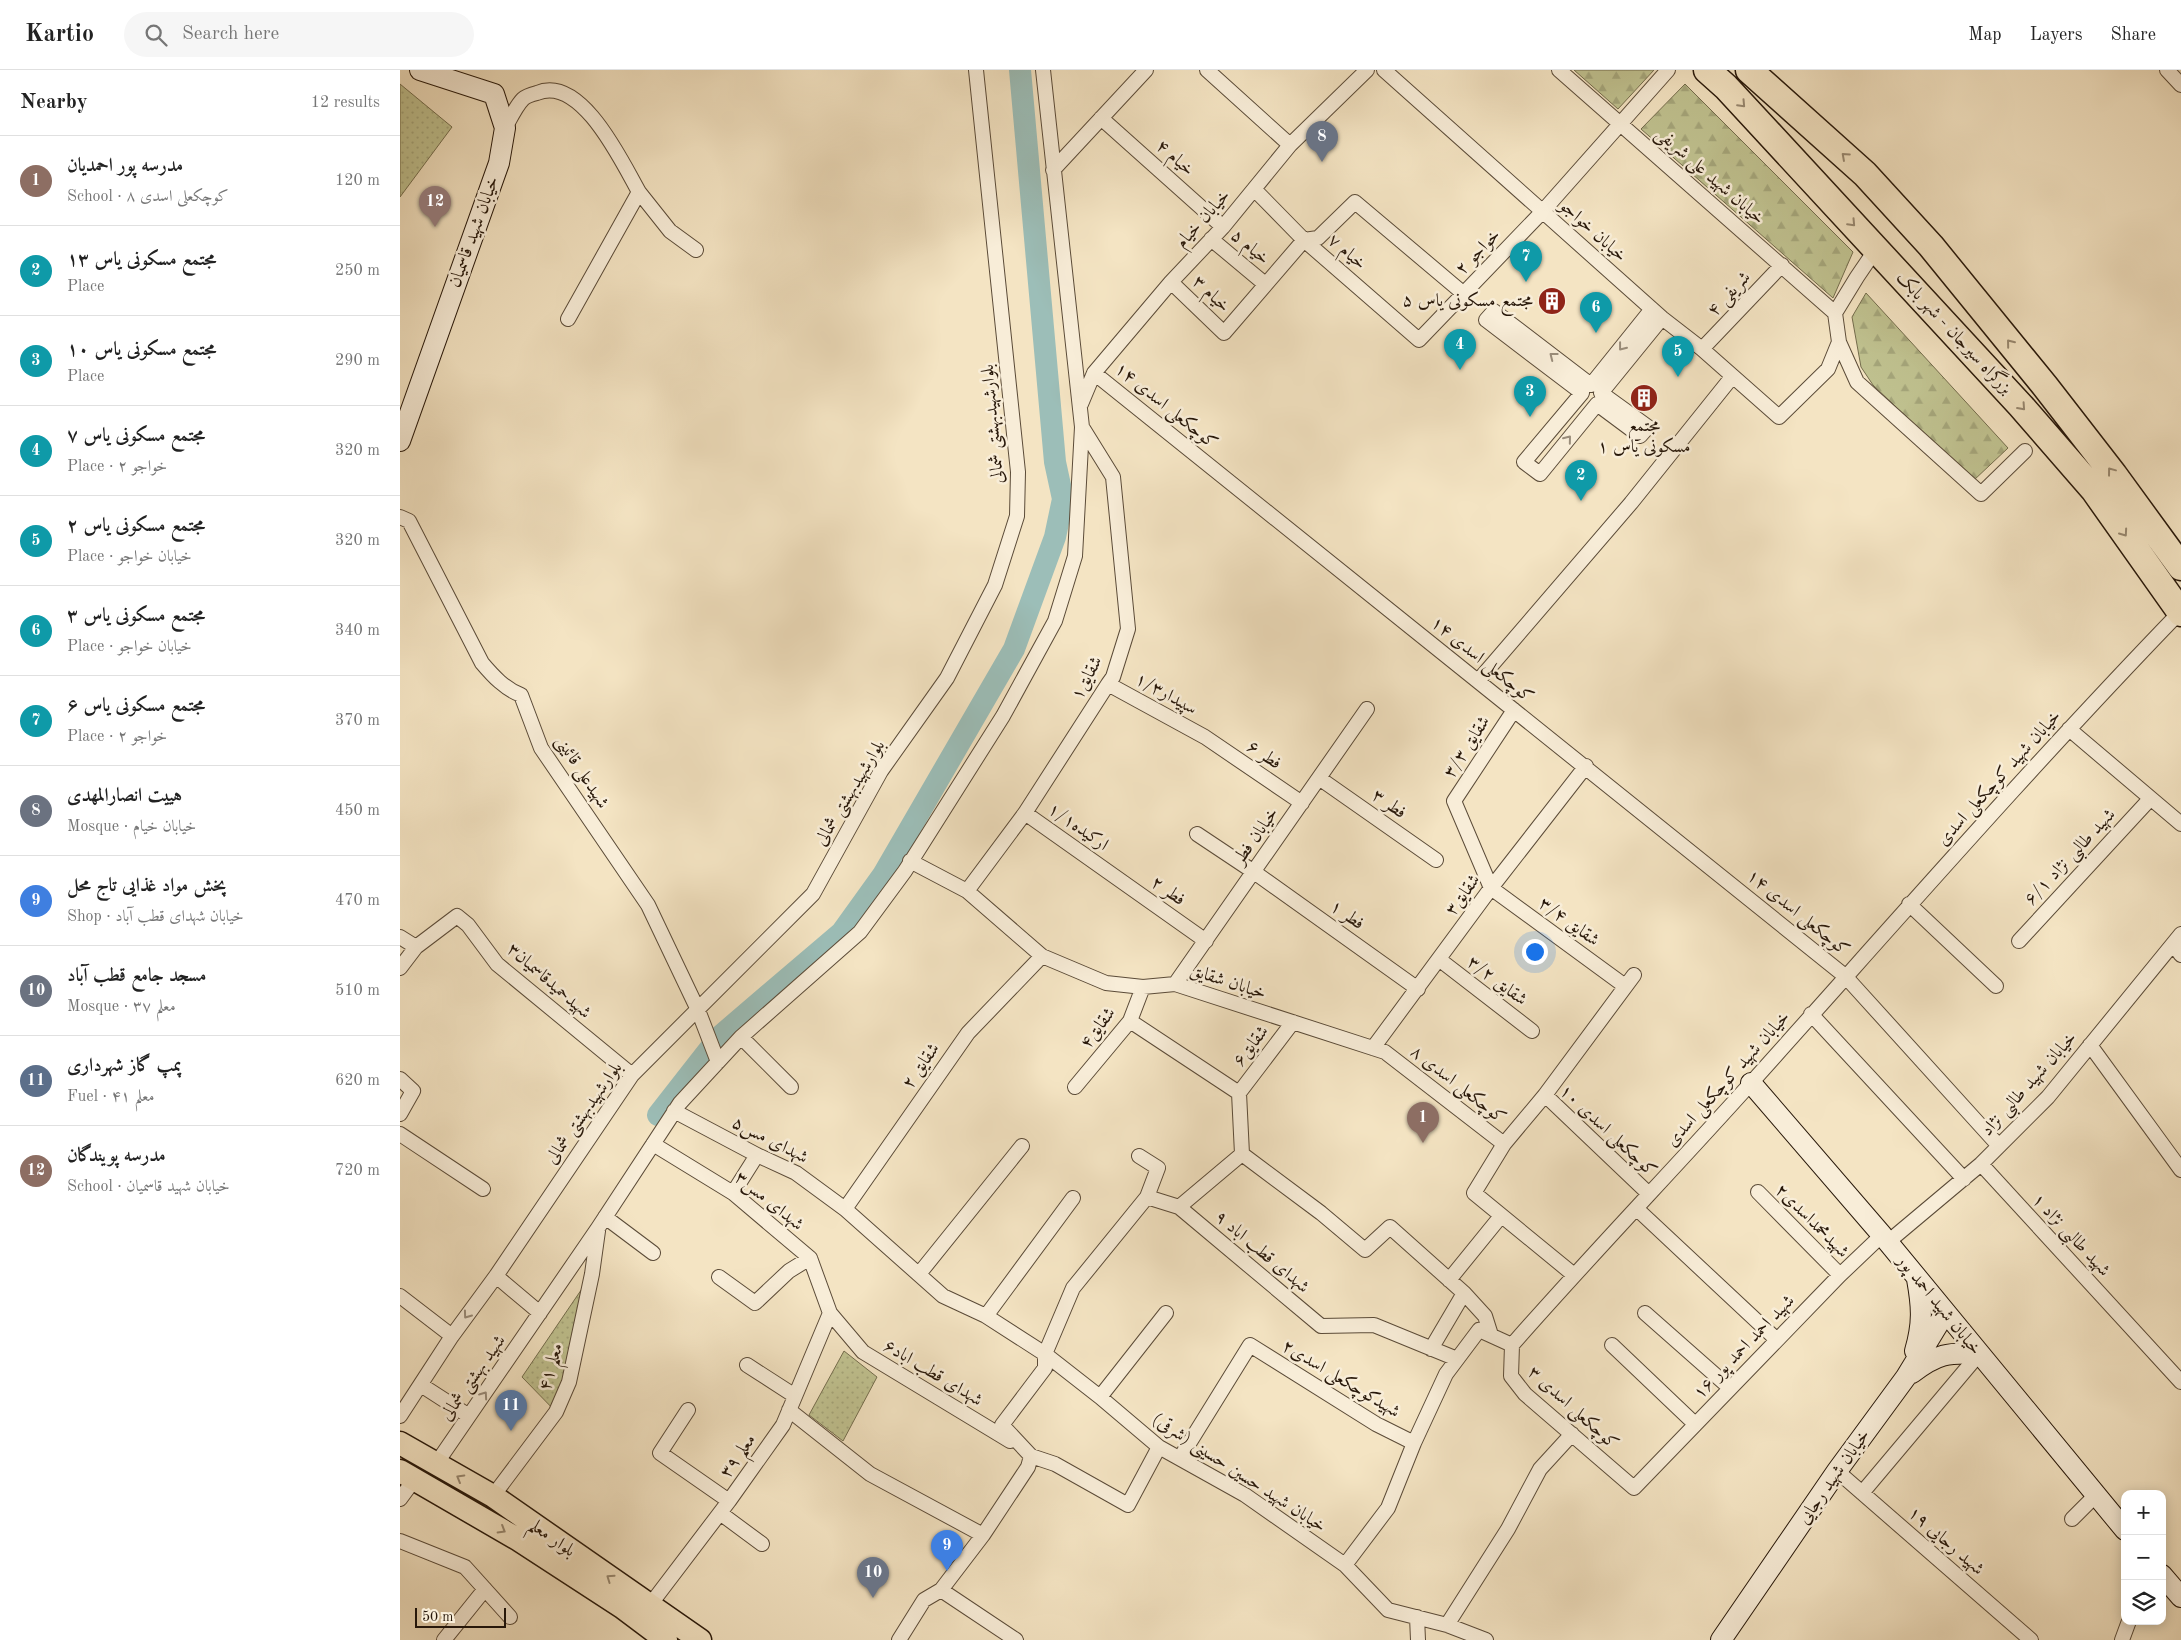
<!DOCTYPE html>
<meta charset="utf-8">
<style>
body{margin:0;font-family:"Old Standard TT",Amiri,serif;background:#f6f6f6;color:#222}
.controls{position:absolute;right:15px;bottom:15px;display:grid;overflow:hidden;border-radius:10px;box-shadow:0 2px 12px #0003}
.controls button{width:45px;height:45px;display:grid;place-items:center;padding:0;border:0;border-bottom:1px solid #e0e0e0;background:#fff;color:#222;font:25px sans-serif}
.scale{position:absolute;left:15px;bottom:12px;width:91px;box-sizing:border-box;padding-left:5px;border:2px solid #28180a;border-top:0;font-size:14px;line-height:18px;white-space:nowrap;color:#28180a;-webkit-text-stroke:4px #f8edd8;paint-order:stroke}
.you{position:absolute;left:1134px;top:881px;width:18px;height:18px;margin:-12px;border:4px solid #fff;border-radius:50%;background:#1a73e8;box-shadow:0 0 0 8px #1a73e833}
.badge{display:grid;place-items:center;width:32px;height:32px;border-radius:50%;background:#ea580c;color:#fff;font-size:16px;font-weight:700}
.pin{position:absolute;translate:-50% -41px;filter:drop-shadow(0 1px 2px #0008)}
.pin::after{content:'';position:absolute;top:26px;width:18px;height:15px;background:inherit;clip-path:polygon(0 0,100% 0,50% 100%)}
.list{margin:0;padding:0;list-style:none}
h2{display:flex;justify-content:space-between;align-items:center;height:65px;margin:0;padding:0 20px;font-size:21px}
h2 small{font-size:16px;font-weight:400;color:#767676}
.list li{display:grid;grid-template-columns:32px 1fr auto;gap:15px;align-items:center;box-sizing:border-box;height:90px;padding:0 20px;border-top:1px solid #e0e0e0}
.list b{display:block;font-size:19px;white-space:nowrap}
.list p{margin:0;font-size:16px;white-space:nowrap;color:#767676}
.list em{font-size:16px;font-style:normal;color:#767676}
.icon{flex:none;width:28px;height:28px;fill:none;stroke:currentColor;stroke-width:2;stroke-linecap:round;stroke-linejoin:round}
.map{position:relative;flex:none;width:1781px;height:1570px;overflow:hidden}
header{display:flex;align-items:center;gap:30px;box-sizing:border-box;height:70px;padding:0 25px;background:#fff;border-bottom:1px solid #e0e0e0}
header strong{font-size:24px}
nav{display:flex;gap:28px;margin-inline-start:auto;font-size:18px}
.search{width:350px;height:45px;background:#f6f6f6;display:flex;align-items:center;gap:12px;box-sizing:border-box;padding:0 18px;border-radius:28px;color:#767676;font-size:19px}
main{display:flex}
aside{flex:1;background:#fff}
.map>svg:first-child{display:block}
.forest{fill:url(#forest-firs);stroke:#746d4d}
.park{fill:url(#park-dots);stroke:#746d4d}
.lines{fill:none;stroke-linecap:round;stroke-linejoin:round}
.river{stroke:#9cbeb8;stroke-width:22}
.street-casing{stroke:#5b4b38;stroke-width:16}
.secondary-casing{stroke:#28180a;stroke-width:22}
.primary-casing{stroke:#28180a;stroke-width:25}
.highway-casing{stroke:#28180a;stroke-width:29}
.street{stroke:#f8edd8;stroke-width:14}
.secondary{stroke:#f8edd8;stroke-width:20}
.primary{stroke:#f4e4c3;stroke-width:22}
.highway{stroke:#f4e4c3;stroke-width:26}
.oneway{stroke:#988870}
.oneway2{stroke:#9a8d7b}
.labels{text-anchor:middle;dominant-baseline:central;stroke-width:5;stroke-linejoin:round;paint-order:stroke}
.street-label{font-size:18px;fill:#28180a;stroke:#f8edd8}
.poi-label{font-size:18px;fill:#28180a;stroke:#f8edd8;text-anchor:end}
</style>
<header>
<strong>Kartio</strong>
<div class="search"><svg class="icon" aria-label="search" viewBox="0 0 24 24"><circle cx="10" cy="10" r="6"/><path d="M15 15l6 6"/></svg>Search here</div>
<nav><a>Map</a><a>Layers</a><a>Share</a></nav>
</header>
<main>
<aside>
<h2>Nearby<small>12 results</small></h2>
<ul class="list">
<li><span class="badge" style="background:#8d6e63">1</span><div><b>مدرسه پور احمدیان</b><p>School · کوچکعلی اسدی ۸</p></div><em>120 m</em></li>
<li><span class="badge" style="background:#0f9aa8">2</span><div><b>مجتمع مسکونی یاس ۱۳</b><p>Place</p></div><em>250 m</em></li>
<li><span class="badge" style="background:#0f9aa8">3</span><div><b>مجتمع مسکونی یاس ۱۰</b><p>Place</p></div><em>290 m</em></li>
<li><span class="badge" style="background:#0f9aa8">4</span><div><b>مجتمع مسکونی یاس ۷</b><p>Place · خواجو ۲</p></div><em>320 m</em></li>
<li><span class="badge" style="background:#0f9aa8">5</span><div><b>مجتمع مسکونی یاس ۲</b><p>Place · خیابان خواجو</p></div><em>320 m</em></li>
<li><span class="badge" style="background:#0f9aa8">6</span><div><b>مجتمع مسکونی یاس ۳</b><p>Place · خیابان خواجو</p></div><em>340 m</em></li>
<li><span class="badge" style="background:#0f9aa8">7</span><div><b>مجتمع مسکونی یاس ۶</b><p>Place · خواجو ۲</p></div><em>370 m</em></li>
<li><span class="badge" style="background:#6b7280">8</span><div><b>هییت انصارالمهدی</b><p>Mosque · خیابان خیام</p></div><em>450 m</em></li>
<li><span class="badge" style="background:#3f7fe0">9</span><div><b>پخش مواد غذایی تاج محل</b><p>Shop · خیابان شهدای قطب آباد</p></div><em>470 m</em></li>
<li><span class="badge" style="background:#6b7280">10</span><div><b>مسجد جامع قطب آباد</b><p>Mosque · معلم ۳۷</p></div><em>510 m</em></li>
<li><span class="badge" style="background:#5c6f8a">11</span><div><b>پمپ گاز شهرداری</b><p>Fuel · معلم ۴۱</p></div><em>620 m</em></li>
<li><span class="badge" style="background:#8d6e63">12</span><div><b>مدرسه پویندگان</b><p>School · خیابان شهید قاسمیان</p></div><em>720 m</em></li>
</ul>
</aside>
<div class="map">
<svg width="1781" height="1570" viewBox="0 0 1781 1570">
<defs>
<pattern id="forest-firs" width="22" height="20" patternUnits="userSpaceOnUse" patternTransform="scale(1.25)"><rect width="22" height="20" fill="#c0c290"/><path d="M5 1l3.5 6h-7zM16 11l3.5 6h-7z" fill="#a5a67b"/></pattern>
<pattern id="park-dots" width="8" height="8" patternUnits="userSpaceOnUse" patternTransform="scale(1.25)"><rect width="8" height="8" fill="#c0c290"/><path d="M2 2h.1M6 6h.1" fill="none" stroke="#a5a67b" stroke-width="1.8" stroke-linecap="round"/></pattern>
</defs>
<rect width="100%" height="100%" fill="#f4e4c3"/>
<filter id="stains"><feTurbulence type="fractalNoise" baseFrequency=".004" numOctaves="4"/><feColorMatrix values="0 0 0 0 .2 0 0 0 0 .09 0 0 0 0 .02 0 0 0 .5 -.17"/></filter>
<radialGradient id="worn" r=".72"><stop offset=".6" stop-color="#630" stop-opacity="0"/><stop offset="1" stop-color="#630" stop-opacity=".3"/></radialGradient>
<path class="forest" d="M 1174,0 L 1254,0 L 1218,39 Z
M 1285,14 L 1453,182 L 1433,228 L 1241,59 Z
M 1466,223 L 1608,378 L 1573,411 L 1473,315 L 1461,297 L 1452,247 Z"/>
<path class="park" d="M 0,14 L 52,57 L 0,127 Z
M 192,1204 L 161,1347 L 122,1307 Z
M 444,1281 L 477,1307 L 443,1371 L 409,1345 Z"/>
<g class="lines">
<path class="river" d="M 258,1045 L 319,967 L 442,862 L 483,805 L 614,579 L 655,467 L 663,429 L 655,392 L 620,0"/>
<defs>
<path id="street" d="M 807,0 L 890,75
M 984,0 L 1262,248 L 1302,279 L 1379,347 L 1428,299 L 1439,272 L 1435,243 L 1457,207 L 1476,179
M 1159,0 L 1435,243
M 1767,0 L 1781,15
M 701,48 L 823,157
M 105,58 C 110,49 116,36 123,29 C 126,26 133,24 137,23 C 181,4 222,92 239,122 L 168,249
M 653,100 L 746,0
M 854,119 L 904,170 L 1019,270 L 1143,141 L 1268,0
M 239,122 L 270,161 L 296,180
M 811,169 L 865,214
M 771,212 L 824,263 L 904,170 L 918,168 L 955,132 L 1064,224
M 1252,239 L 1191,315 L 1094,241 L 1086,250 L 1182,323 L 1124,392 L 1140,404 L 1197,334 L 1240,366 L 1248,357 L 1201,323 L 1262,248
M 1439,272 L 1457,312 L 1581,424 L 1625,381
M 1302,279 L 1382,195
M 694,303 L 1445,906 L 1599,1076
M 681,334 L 694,303 L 771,212 L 823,157 L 890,75 L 967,0
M 0,447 L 9,451 L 82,593 C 93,606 105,619 121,625 L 141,678 L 248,835 L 298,940 L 318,992
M 1078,611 L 1231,433 L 1332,307
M 708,614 L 805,667 L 902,733
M 1114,640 L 1054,731 L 1091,818 L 1225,916
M 1669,659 L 1781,754
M 919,708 L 1036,790
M 625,743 L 806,871
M 797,764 L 854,802 L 1018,919
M 510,791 L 567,821 L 642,886 L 706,913 L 743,917 L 775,914 L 985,982 L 1104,1074 L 1074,1123 L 1174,1205
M 567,821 L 625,743 L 708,614 L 713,607 L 728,559 L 713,407 L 682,357
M 1509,834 L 1596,916
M 0,867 L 16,877 L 57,846 L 68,855 L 97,894 L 232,1005
M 1619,871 L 1750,729
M 1773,874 L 1781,885
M 1040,890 L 1132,961
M 0,898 L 16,877
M 775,914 L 967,639
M 1411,944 L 1564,1109
M 730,951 L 839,1023
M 341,967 L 391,1017
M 1690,975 L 1781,1100
M 973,978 L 1091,818 L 1186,696
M 0,1009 L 13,1021 L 0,1044
M 675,1017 L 730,951 L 743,917
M 839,1023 L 893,952
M 1145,1025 L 1234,905
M 274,1041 L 357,1085 L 396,1103 L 445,1139 L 543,1226 L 586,1246 L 645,1284 L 700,1327 L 759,1377 L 845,1425 L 945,1495 L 988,1540 L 1047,1555 L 1086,1570
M 0,1064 L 83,1119
M 253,1074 L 333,1123 L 410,1188 L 430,1243 L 463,1282 L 610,1371
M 1104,1074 L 1145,1025 L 1249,1124
M 842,1084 L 921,1143 L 965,1180 L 990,1157 L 1064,1223 L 1085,1246 L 1091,1265
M 739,1086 L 758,1098 L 747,1127
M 1581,1094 L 1781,1312
M 1358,1122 L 1440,1205
M 333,1123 L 357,1085
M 779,1137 L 921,1256 L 974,1255 L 1057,1289
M 445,1139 L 568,963 L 642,886
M 1237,1139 L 1377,1270
M 205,1147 L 253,1183
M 1488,1172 L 1581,1094 L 1648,1027 L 1781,864
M 519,1204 L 622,1076
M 96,1206 L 140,1243
M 319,1207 L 355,1233 L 389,1201 L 410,1188
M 1049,1210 L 1101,1146
M 0,1226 L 52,1266
M 1245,1243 L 1330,1318
M 586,1246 L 673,1128
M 1112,1275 L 1111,1306 L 1125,1324 L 1234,1418 L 1440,1205 L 1482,1165
M 1212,1275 L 1295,1354
M 1031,1279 L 1064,1223
M 347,1295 L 395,1326
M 21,1315 L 69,1346
M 700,1327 L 766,1243
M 288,1340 L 260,1383 L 329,1431
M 389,1340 L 470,1404 L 583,1465
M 0,1346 L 52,1266 L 96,1206 L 232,1005 L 413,824 L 481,701 L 547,608 L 595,515 L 617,446 L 618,402 L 576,0
M 631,1386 L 655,1394 L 728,1435 L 759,1377
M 780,1388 L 850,1275 L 976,1354 L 1014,1373
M 36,1394 L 198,1158 L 280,1033 L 341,967 L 460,862 L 505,801 L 603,646 L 655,551 L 675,486 L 682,357 L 643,0
M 1437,1401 L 1631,1570
M 1462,1423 L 1579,1284
M 93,1426 L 156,1342 L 169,1312 L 192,1204 L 198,1161
M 0,1429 L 14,1410
M 320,1443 L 362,1474
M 1672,1449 L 1696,1425
M 0,1471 L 65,1497 L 110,1547
M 945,1495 L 988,1438 L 1014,1373 L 1046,1304 L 1079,1260 L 1112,1275 C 1190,1186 1272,1101 1351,1013 C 1493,855 1632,695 1780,542
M 541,1520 L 616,1570
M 250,1535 L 329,1431 L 383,1355 L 430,1243
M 1017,1547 L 1018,1570
M 1047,1555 L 1108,1459 L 1140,1399 L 1172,1364
M 44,1570 L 85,1519
M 499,1570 L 524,1530 L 541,1520 L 583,1465 L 628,1397 L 631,1386 L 602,1355 L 645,1298 L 645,1284 L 673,1218 L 747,1127 L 779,1137 L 842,1084 L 839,1023
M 1722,1570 L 1729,1551"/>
<path id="secondary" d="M 0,371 L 99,93 L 105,58 L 94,24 L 20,0
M 1351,1013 L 1482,1165 L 1725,1460
M 1515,1281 C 1523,1253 1522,1237 1517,1209
M 1512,1303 C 1537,1284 1548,1282 1579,1284
M 1762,1505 L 1781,1527
M 1321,1570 L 1437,1401 L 1506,1307 L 1545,1243"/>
<path id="primary" d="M 0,1373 L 93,1426 L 300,1570
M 0,1401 L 119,1470 L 222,1537 L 266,1570"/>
<path id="highway" d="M 1307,0 L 1326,17 L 1621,336 L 1694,420 L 1781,543
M 1349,0 L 1465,104 L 1531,176 L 1645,316 L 1714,405 L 1781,497"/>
</defs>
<use href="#street" class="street-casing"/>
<use href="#secondary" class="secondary-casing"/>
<use href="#primary" class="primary-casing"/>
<use href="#highway" class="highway-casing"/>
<use href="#street" class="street"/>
<use href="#secondary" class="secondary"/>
<use href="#primary" class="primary"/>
<use href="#highway" class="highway"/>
</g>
<defs><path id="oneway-chevron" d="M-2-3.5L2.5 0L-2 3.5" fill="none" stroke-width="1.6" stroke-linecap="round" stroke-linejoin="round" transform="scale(1.25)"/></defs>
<g class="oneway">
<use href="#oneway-chevron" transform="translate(1342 34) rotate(47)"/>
<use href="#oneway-chevron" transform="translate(1445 86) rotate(-138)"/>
<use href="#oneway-chevron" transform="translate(1452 153) rotate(47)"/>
<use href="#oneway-chevron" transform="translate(1610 273) rotate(-129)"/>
<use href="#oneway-chevron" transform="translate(1622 337) rotate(48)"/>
<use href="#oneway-chevron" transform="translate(1711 401) rotate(-127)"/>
<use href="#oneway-chevron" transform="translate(1724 463) rotate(55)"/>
<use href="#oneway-chevron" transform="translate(60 1408) rotate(-150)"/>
<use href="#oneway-chevron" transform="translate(102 1460) rotate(31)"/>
<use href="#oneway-chevron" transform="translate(210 1508) rotate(-145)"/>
</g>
<g class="oneway2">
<use href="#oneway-chevron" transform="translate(1222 277) rotate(128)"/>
<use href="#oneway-chevron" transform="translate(1153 286) rotate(-142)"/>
<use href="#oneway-chevron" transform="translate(1168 369) rotate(-51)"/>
<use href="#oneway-chevron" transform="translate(67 1245) rotate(126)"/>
<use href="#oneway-chevron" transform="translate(84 1325) rotate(-55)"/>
</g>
<defs>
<symbol id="building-disc" viewBox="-11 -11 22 22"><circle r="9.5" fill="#8f2418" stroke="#f8edd8"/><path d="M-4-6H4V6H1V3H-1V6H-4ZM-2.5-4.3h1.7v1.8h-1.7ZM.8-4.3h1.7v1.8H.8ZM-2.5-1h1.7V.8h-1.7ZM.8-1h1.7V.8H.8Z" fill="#fff"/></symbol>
</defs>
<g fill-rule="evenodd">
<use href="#building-disc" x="1136" y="215" width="32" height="32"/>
<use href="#building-disc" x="1228" y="312" width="32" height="32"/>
</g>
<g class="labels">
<g class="street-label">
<text transform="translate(775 88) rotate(42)">خیام ۴</text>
<text transform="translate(1310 106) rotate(41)">خیابان شهید علی شریفی</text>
<text transform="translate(803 149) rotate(-48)">خیابان خیام</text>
<text transform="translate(1193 161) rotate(42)">خیابان خواجو</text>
<text transform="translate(74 162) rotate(-70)">خیابان شهید قاسمیان</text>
<text transform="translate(850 177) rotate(40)">خیام ۵</text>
<text transform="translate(947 182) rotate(41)">خیام ۷</text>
<text transform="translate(1078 182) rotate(-46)">خواجو ۲</text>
<text transform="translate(811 224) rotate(44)">خیام ۳</text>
<text transform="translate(1329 224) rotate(-47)">شریفی ۴</text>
<text transform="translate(1554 263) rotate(47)">بزرگراه سیرجان - شهر بابک</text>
<text transform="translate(766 336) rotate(39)">کوچکعلی اسدی ۱۴</text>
<text transform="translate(593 354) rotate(-95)">بلوارشهیدبهشتی شمالی</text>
<text transform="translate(1082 590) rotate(39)">کوچکعلی اسدی ۱۴</text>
<text transform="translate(687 608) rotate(-62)">شقایق۱</text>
<text transform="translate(766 624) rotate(29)">سپیدار۱/۳</text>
<text transform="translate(1067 677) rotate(-57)">شقایق ۳/۳</text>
<text transform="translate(864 685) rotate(34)">فطر ۶</text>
<text transform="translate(182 702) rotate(57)">شهیدعلی قائینی</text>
<text transform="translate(1599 708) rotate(-48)">خیابان شهید کوچکعلی اسدی</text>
<text transform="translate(450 723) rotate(-59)">بلوارشهیدبهشتی شمالی</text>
<text transform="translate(989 734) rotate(35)">فطر ۳</text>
<text transform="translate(678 757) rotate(35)">ارکیده۱/۱</text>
<text transform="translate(856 766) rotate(-55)">خیابان فطر</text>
<text transform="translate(1670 787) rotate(-47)">شهید طالبی نژاد ۶/۱</text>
<text transform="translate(768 821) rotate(35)">فطر ۲</text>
<text transform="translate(1063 825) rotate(-54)">شقایق۳</text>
<text transform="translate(1398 843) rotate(39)">کوچکعلی اسدی ۱۴</text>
<text transform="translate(947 845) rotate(35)">فطر ۱</text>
<text transform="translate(1169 852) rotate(36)">شقایق ۳/۴</text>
<text transform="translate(149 911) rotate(41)">شهیدحمیدقاسمیان۳</text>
<text transform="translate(1097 911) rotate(37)">شقایق ۳/۲</text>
<text transform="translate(828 912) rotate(18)">خیابان شقایق</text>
<text transform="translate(698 958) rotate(-53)">شقایق۴</text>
<text transform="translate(851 976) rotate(-52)">شقایق۶</text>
<text transform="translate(521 996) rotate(-55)">شقایق ۲</text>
<text transform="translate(1328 1009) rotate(-48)">خیابان شهید کوچکعلی اسدی</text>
<text transform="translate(1629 1014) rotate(-48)">خیابان شهید طالبی نژاد</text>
<text transform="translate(1058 1015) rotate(38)">کوچکعلی اسدی ۸</text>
<text transform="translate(184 1043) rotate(-55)">بلوارشهیدبهشتی شمالی</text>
<text transform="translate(1208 1061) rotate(43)">کوچکعلی اسدی ۱۰</text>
<text transform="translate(370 1070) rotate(27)">شهدای مس۵</text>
<text transform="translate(369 1131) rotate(39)">شهدای مس۳</text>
<text transform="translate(1412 1151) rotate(45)">شهیدمحمداسدی۲</text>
<text transform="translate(1671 1165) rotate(47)">شهید طالبی نژاد ۱</text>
<text transform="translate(862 1182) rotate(40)">شهدای قطب اباد ۹</text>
<text transform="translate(1539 1235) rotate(51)">خیابان شهید احمد پور</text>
<text transform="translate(1344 1277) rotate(-46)">شهید احمد احمد پور ۱۶</text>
<text transform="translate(151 1297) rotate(-74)">معلم ۴۱</text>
<text transform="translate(533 1303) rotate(31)">شهدای قطب اباد۶</text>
<text transform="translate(73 1308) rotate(-55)">شهید بهشتی شمالی</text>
<text transform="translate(941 1309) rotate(31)">شهیدکوچکعلی اسدی۲</text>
<text transform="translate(1173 1338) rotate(42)">کوچکعلی اسدی ۳</text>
<text transform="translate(338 1386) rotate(-55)">معلم ۳۹</text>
<text transform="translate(839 1403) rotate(33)">خیابان شهید حسین حسینی (شرقی)</text>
<text transform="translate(1434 1407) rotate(-55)">خیابان شهید رجایی</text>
<text transform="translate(152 1468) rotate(35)">بلوار معلم</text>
<text transform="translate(1546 1471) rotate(41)">شهید رجایی ۱۹</text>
</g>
<g class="poi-label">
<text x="1133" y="231">مجتمع مسکونی یاس ۵</text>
<text x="1244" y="356" text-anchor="middle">مجتمع<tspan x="1244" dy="21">مسکونی یاس ۱</tspan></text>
</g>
</g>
<rect width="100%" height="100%" filter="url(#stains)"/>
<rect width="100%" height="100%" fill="url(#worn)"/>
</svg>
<div class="controls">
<button>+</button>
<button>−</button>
<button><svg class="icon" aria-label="layers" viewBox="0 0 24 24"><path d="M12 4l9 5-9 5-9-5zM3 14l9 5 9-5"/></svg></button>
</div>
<div class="scale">50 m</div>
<div class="you"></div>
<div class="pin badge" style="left:1023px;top:1073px;background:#8d6e63">1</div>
<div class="pin badge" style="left:1181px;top:431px;background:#0f9aa8">2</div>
<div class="pin badge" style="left:1130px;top:347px;background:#0f9aa8">3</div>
<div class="pin badge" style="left:1060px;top:300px;background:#0f9aa8">4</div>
<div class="pin badge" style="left:1278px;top:307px;background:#0f9aa8">5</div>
<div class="pin badge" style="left:1196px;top:263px;background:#0f9aa8">6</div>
<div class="pin badge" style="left:1126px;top:212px;background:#0f9aa8">7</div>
<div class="pin badge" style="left:922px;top:92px;background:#6b7280">8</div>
<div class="pin badge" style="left:547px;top:1501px;background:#3f7fe0">9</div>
<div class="pin badge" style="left:473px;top:1528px;background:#6b7280">10</div>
<div class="pin badge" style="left:111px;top:1361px;background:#5c6f8a">11</div>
<div class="pin badge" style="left:35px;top:157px;background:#8d6e63">12</div>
</div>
</main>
